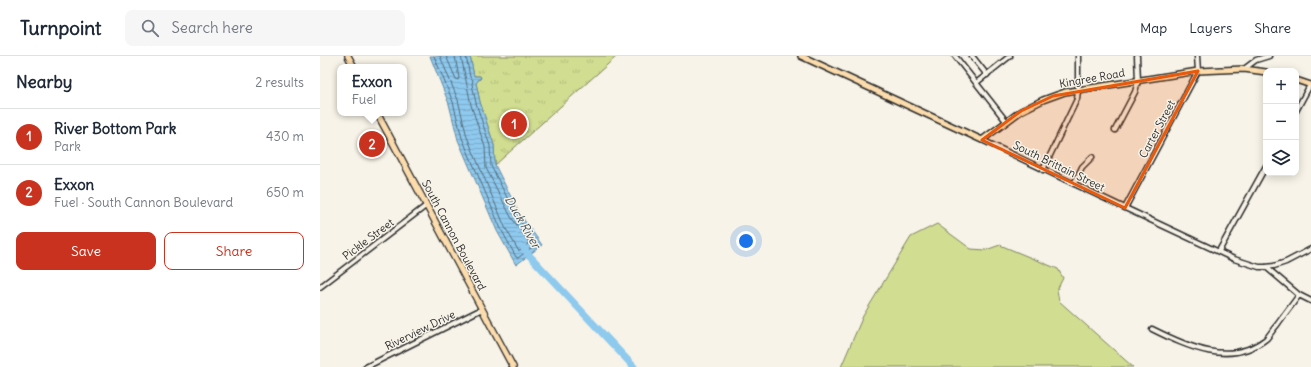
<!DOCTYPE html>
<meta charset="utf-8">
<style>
body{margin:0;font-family:Delius,sans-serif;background:#f6f6f7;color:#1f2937}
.controls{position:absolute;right:12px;top:12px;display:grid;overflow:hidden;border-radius:8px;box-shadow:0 2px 10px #0003}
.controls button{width:36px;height:36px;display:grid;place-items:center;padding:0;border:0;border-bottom:1px solid #e0e1e3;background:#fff;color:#1f2937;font:20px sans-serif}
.you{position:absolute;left:426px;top:185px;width:14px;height:14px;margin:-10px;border:3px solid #fff;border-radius:50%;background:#1a73e8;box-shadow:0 0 0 6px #1a73e833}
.badge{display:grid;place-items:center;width:26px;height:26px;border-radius:50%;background:#c8321e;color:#fff;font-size:13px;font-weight:700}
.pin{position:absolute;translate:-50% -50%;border:2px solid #fff;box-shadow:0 1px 4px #0006}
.popup{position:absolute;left:17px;top:8px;width:70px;height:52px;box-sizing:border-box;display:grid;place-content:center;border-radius:8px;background:#fff;filter:drop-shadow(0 1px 3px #0005);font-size:13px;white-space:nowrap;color:#747a83}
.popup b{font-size:15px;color:#1f2937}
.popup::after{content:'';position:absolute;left:50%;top:100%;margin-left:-8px;border:8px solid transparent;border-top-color:#fff}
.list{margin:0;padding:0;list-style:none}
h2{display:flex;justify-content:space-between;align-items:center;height:52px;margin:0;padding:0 16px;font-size:17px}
h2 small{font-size:13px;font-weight:400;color:#747a83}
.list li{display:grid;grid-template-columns:26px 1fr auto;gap:12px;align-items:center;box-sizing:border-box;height:56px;padding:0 16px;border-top:1px solid #e0e1e3}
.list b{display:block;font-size:15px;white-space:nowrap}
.list p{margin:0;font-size:13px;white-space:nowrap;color:#747a83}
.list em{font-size:13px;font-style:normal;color:#747a83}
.actions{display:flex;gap:8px;padding:12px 16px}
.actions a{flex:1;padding:9px 0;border:1px solid #c8321e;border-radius:8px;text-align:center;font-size:14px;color:#c8321e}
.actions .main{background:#c8321e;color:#fff}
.icon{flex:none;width:22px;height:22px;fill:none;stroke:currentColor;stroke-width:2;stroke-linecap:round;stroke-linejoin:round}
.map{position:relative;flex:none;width:991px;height:311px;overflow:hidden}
header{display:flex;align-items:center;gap:24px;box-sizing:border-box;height:56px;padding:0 20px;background:#fff;border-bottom:1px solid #e0e1e3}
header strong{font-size:19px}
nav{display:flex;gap:22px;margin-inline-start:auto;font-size:14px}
.search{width:280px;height:36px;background:#f6f6f7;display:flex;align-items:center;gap:10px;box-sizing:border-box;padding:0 14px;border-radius:8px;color:#747a83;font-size:15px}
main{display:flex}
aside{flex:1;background:#fff}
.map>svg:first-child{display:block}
.grass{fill:#d1dd90;stroke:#7e845e}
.park{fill:url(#park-tufts);stroke:#7e845e}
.water{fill:url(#water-rules);stroke:#668aa0}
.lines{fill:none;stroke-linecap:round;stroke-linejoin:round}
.shore{stroke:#536a79;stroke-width:1}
.river{stroke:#8ec9ee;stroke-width:7}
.minor-casing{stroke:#2b2b2b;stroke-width:7}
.major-casing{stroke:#2b2b2b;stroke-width:8}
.highway-casing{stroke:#2b2b2b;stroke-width:8}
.minor{stroke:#f7f3e8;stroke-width:4}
.major{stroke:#fcdcac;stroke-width:5}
.highway{stroke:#fcdcac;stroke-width:5.5}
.marked{fill:#e8590c;fill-opacity:0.2;stroke:#e8590c;stroke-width:3;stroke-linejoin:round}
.labels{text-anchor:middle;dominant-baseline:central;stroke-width:3;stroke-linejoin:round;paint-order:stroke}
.street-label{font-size:11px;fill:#2b2b2b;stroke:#f7f3e8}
.water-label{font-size:12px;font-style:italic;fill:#44525c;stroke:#f7f3e8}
</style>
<header>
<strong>Turnpoint</strong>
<div class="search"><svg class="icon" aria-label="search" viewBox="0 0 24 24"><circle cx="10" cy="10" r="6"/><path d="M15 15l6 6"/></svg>Search here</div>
<nav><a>Map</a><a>Layers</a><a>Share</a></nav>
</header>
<main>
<aside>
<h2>Nearby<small>2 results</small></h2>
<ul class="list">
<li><span class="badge">1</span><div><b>River Bottom Park</b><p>Park</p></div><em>430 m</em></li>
<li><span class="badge">2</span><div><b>Exxon</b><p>Fuel · South Cannon Boulevard</p></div><em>650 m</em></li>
</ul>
<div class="actions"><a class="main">Save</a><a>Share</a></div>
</aside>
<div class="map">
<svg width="991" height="311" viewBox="0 0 991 311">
<defs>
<pattern id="park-tufts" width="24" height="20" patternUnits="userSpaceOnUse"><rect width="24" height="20" fill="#d1dd90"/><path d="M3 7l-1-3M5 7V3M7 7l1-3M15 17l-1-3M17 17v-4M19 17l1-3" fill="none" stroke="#b4be7c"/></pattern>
<pattern id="water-rules" width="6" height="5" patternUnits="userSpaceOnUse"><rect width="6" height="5" fill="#8ec9ee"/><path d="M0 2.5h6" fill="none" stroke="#7badcc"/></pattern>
</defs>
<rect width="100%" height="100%" fill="#f7f3e8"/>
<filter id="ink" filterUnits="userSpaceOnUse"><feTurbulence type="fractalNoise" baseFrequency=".025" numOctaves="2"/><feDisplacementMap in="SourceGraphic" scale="8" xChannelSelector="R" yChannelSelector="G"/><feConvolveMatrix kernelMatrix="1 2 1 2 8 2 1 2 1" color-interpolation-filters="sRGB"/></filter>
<g filter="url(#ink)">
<path class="grass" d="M 617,168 L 651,193 L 666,194 L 680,189 L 738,213 L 743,222 L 737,234 L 739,245 L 813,311 L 521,311 L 543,260 L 591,181 Z"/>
<path class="park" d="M 150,0 L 297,0 L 175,109 L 174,89 L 160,46 L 156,27 L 161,22 L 160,20 L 154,20 Z"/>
<path class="water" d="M 110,0 L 150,0 L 154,20 L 160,20 L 161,21 L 156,27 L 160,46 L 174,89 L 175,109 L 199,157 L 222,189 L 196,209 L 177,175 L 138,84 L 129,48 Z"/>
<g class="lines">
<path class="shore" d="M 114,0 L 133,46 L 142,82 L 181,173 L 196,201 L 198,202 L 215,189 L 215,187 L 196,159 L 171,110 L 170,90 L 156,47 L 152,28 L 153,24 L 150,21 L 146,0
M 120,0 L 138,44 L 147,81 L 185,171 L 198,194 L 200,195 L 208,188 L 209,186 L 191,161 L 166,112 L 165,91 L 151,49 L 141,0
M 126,0 L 136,23 L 138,24 L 139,22 L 135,0"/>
<path class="river" d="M 204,192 L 208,198 L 314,311"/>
<defs>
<path id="minor" d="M 635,0 L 686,65
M 652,0 L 667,19
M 924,13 L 936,4 L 949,0
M 656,27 L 690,0
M 976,55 L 990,29
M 795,74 L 815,36 L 818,25 L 817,0
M 662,84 L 805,152 L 914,203 L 939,211 L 946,211 L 954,210 L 966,206 L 991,193
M 723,114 L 757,43 L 758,34 L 758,0
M 754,128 L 762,111 L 772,101
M 805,152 L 878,15 L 877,0
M 899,195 L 946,110
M 946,211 L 979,239 L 991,245
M 0,231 L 107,149
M 832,273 C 868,291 910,311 946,283 C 950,279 953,273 957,269 C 964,259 972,249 979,239
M 46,311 L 162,253"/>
<path id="major" d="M 481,0 L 662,84 L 701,55 L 723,44 L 745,36 L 878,15 L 924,13 L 946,16
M 976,24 L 991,29"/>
<path id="highway" d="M 28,0 L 34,11
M 57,57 L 193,311"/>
</defs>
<use href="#minor" class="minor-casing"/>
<use href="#major" class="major-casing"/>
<use href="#highway" class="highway-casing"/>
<use href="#minor" class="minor"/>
<use href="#major" class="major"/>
<use href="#highway" class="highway"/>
</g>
</g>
<path class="marked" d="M 878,15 L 805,152 L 662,84 L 701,55 L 733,40 Z"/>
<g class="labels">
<g class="street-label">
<text transform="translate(772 22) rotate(-10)">Kingree Road</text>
<text transform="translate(837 73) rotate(-62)">Carter Street</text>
<text transform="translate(739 110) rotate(26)">South Brittain Street</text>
<text transform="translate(134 179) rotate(62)">South Cannon Boulevard</text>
<text transform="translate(48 183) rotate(-37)">Pickle Street</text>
<text transform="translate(100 274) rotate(-26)">Riverview Drive</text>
</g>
<g class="water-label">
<text transform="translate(203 166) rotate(60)">Duck River</text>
</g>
</g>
</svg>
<div class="controls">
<button>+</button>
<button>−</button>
<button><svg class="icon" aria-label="layers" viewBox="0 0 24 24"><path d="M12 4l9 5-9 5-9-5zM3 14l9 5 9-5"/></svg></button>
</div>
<div class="you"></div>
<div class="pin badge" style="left:194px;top:68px">1</div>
<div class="pin badge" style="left:52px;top:88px">2</div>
<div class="popup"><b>Exxon</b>Fuel</div>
</div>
</main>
